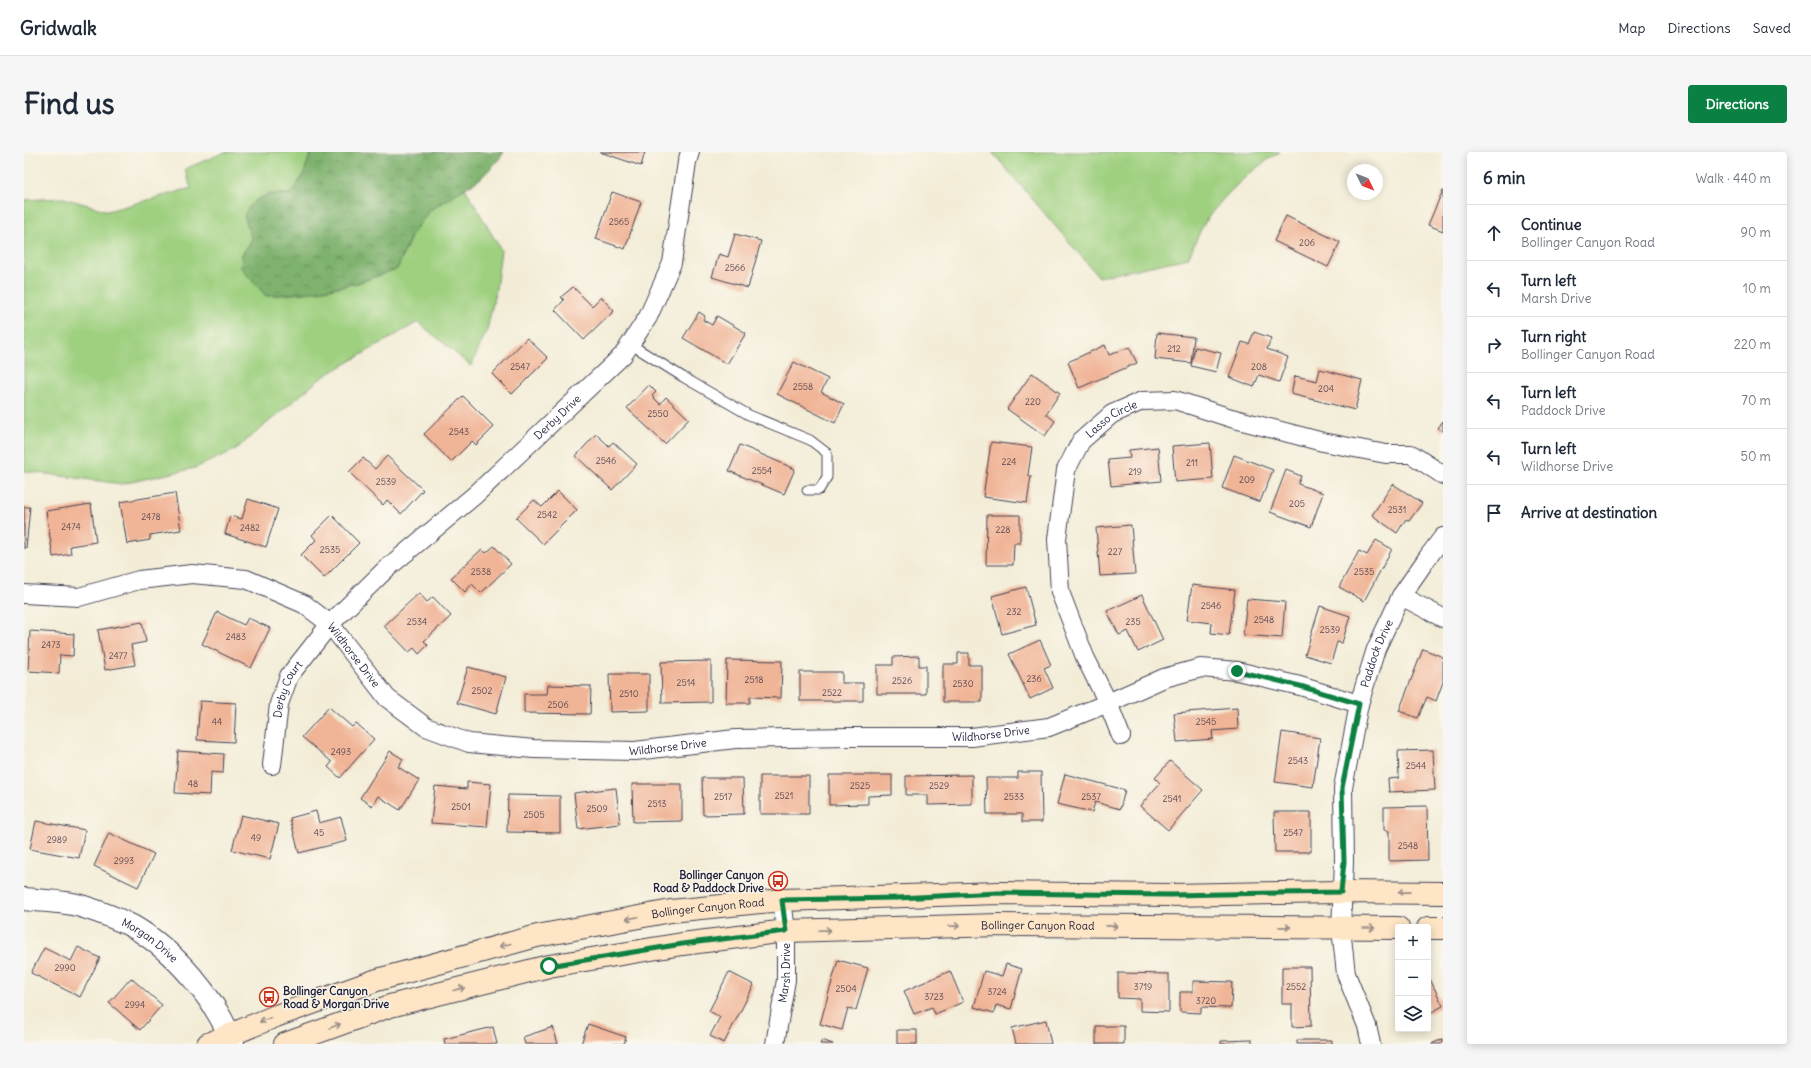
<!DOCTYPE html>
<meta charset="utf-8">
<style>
body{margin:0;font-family:Delius,sans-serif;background:#f6f6f7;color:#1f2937}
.controls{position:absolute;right:12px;bottom:12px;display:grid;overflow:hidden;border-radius:4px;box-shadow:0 2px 10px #0003}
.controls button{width:36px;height:36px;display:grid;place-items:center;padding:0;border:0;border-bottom:1px solid #e0e1e3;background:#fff;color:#1f2937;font:20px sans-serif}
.compass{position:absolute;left:1323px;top:12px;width:36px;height:36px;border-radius:50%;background:#fff;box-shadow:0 2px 10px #0003;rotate:133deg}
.stop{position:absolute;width:12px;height:12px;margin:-9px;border:3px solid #0b8043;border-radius:50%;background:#fff}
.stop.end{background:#0b8043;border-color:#fff;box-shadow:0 1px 4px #0008}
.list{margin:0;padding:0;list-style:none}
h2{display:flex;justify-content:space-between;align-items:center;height:52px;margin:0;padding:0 16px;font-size:17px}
h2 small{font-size:13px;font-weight:400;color:#747a83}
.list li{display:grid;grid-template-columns:26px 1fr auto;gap:12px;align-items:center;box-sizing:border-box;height:56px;padding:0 16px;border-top:1px solid #e0e1e3}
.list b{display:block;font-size:15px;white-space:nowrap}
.list p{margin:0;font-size:13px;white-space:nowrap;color:#747a83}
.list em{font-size:13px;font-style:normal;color:#747a83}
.icon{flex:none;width:22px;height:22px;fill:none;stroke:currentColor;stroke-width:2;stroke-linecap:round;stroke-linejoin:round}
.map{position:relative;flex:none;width:1419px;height:892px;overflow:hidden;border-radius:4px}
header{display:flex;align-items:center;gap:24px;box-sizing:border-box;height:56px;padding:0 20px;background:#fff;border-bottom:1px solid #e0e1e3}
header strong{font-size:19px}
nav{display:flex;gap:22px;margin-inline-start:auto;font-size:14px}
.intro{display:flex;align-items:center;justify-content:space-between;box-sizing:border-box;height:96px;padding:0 24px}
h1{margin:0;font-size:28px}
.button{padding:10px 18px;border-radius:4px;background:#0b8043;color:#fff;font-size:14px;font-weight:700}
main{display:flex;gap:24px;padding:0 24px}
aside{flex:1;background:#fff;border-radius:4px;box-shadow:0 2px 10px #0003}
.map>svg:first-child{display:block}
.grass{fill:#9fd080;stroke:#60795e}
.forest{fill:url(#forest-crowns);stroke:#506a54}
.building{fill:#f0b496}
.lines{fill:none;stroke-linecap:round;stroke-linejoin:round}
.service-casing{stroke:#414053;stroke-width:11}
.minor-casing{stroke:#414053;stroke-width:20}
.tertiary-casing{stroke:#414053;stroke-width:24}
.secondary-casing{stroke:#414053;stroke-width:24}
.service{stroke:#fff;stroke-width:9}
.minor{stroke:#fff;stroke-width:18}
.tertiary{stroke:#fff;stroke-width:22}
.secondary{stroke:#fde5c5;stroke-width:22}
.oneway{stroke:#9a8d87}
.route{stroke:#0b8043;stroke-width:5}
.labels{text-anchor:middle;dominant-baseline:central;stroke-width:3;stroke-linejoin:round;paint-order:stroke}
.number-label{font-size:9px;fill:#564652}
.street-label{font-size:11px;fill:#22223b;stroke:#fbf7ec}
.poi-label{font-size:11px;font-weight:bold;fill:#22223b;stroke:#fbf7ec;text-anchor:end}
</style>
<header>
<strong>Gridwalk</strong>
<nav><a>Map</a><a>Directions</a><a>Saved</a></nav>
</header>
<div class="intro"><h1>Find us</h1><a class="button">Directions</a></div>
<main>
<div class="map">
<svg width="1419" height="892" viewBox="0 0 1419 892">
<defs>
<pattern id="forest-crowns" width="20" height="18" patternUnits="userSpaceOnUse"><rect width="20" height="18" fill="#7fb26e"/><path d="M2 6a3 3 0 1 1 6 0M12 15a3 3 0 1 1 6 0" fill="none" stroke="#68905c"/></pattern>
</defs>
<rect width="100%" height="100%" fill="#fbf7ec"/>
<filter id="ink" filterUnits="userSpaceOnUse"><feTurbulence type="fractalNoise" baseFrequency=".025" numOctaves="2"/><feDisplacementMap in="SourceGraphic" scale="8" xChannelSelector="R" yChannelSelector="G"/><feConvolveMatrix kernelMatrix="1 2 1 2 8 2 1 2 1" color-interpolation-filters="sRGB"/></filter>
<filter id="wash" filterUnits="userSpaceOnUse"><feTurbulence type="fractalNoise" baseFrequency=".012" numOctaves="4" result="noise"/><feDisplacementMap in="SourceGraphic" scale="16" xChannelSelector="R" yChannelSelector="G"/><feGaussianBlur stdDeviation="0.9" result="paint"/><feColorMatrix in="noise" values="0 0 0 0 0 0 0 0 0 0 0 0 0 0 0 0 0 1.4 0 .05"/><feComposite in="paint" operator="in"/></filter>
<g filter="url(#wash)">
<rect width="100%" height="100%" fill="#f3edd8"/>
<path class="grass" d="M 201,0 L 287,0 L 280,21 L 267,42 L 244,42 L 220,63 L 228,87 L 218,103 L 242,144 L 290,140 L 333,131 L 373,117 L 388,82 L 406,58 L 441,36 L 477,98 L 472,137 L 463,178 L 447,214 L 394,170 L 297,226 L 211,298 L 171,316 L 98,332 L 0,319 L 0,48 L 40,46 L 84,59 L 167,36 L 161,17 Z
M 968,0 L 1256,0 C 1227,17 1203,40 1183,67 C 1175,79 1170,94 1164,106 L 1075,125 Z"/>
<path class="forest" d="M 287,0 L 480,0 L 473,10 L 456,27 L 406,58 L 388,82 L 373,117 L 333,131 L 290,140 L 242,144 L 217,116 L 218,103 L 228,87 L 220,63 C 233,41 242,43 267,42 L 280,21 Z"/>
<g id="blocks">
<path class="building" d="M 576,0 L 621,0 L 617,14 Z
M 1419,38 L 1419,79 L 1404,73 Z
M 588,40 L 617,50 L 601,97 L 572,87 Z
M 1262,64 L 1316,90 L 1304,115 L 1250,89 Z
M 711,82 L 737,89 L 724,136 L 688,125 L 695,102 L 704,105 Z
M 549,135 L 568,154 L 577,145 L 590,159 L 560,188 L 531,158 L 540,148 L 537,145 Z
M 675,160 L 681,164 L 679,168 L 688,173 L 693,164 L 722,181 L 703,212 L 659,186 Z
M 1230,180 L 1247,186 L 1243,197 L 1264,205 L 1255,230 L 1235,223 L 1230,235 L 1205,225 L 1218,190 L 1225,192 Z
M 1133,181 L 1170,185 L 1167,211 L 1131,207 Z
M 503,186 L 524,206 L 488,242 L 468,222 Z
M 1081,193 L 1085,203 L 1105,195 L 1113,211 L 1055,236 L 1044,210 Z
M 1171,195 L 1197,201 L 1192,220 L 1167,214 Z
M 770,210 L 804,227 L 797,240 L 820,252 L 811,271 L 753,242 Z
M 1296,217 L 1338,228 L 1331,258 L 1267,242 L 1271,224 L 1293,229 Z
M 1008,221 L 1036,241 L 1022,262 L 1031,269 L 1021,284 L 983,257 Z
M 625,233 L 632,240 L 628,244 L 636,252 L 642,245 L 665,267 L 641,292 L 603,256 Z
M 439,244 L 470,275 L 452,293 L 448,289 L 427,310 L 400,282 Z
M 1419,269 L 1419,280 L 1414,276 Z
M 572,282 L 585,294 L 589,290 L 613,312 L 588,338 L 552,304 Z
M 967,290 L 1008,295 L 1004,323 L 1007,324 L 1003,351 L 959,345 Z
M 1186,291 L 1189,327 L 1151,330 L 1148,294 Z
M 716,293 L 771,317 L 760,342 L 705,319 Z
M 1134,295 L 1137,329 L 1087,334 L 1084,308 L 1106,306 L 1105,298 Z
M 1210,303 L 1249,318 L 1236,350 L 1198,336 Z
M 363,304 L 399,338 L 377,362 L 363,348 L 359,353 L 325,320 L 339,306 L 351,317 Z
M 1262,318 L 1277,324 L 1274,332 L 1299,341 L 1287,375 L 1246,360 Z
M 1369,332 L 1398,351 L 1385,369 L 1382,367 L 1373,381 L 1348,363 Z
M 534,339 L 553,358 L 519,392 L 492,366 L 510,348 L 518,355 Z
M 151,341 L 157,378 L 126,383 L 126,388 L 103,392 L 96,350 Z
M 224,347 L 254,357 L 242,395 L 201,382 L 206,364 L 218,367 Z
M 67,352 L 72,390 L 46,394 L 47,402 L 29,405 L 22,359 Z
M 0,355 L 6,355 L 2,396 L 0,396 Z
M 308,363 L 335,391 L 300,426 L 277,403 L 292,388 L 288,383 Z
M 963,363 L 996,363 L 996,391 L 990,391 L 989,413 L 962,413 Z
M 1107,373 L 1111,422 L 1076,424 L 1072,376 Z
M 1352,388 L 1368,397 L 1340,449 L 1315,435 L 1335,399 L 1343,403 Z
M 470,394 L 487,412 L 457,441 L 448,432 L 441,440 L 427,426 L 458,397 L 462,401 Z
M 1168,433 L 1211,438 L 1205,483 L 1187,481 L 1188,471 L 1163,468 Z
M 1002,435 L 1012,473 L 978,482 L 968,444 Z
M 395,441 L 403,450 L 409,445 L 427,464 L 400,489 L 404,493 L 395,502 L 390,496 L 385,500 L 360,474 Z
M 1118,443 L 1139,488 L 1114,500 L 1104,479 L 1095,483 L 1083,459 Z
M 1223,447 L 1261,450 L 1258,486 L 1219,483 Z
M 1296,454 L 1326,464 L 1318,491 L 1313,490 L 1307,511 L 1281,503 Z
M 193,460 L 220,473 L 224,466 L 246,476 L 227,516 L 178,492 Z
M 118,470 L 122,490 L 107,493 L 111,513 L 81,518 L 74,478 Z
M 6,479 L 50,482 L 49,504 L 36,503 L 35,521 L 4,519 Z
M 1016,488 L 1027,513 L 1020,516 L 1029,536 L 1006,547 L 985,502 Z
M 1399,497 L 1419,505 L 1419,530 L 1412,549 L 1403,545 L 1394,566 L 1375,559 Z
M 934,501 L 945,501 L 945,513 L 958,513 L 958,550 L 919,550 L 919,512 L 934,512 Z
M 895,504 L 895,514 L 902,514 L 902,542 L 853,542 L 853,513 L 869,513 L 869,505 Z
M 703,508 L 758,509 L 757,546 L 726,545 L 726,551 L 702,551 Z
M 687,509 L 687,550 L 638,551 L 637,510 Z
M 444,515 L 482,525 L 472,562 L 433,551 Z
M 776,520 L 818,520 L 818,531 L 839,531 L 839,549 L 776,549 Z
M 585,522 L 625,522 L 625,559 L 586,560 Z
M 524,533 L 567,534 L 566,562 L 500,561 L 500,542 L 523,542 Z
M 176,549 L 212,551 L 210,590 L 173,588 Z
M 305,555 L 328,575 L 332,571 L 350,587 L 316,626 L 304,615 L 308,610 L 278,585 Z
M 1213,556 L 1214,577 L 1188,579 L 1189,587 L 1153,590 L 1150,561 Z
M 1258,580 L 1296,586 L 1289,635 L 1251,630 Z
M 1409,598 L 1411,638 L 1365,640 L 1364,627 L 1375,626 L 1374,599 Z
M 154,599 L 200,602 L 199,621 L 187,620 L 186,643 L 151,641 Z
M 366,599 L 379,607 L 374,615 L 395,628 L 376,658 L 354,644 L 348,654 L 336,646 Z
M 1146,609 L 1179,638 L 1144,678 L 1116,654 L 1136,631 L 1131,626 Z
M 994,620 L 1017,620 L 1018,670 L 998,670 L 998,662 L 963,662 L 962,626 L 994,626 Z
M 1041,622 L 1101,638 L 1096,657 L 1071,650 L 1068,660 L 1033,652 Z
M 805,623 L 868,623 L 868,643 L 844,644 L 844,652 L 805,653 Z
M 948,623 L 948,652 L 904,653 L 904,643 L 882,643 L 882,624 Z
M 736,624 L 785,624 L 785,662 L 736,662 Z
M 678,626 L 719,626 L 720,662 L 679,663 Z
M 443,630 L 467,632 L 463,675 L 407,671 L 411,634 L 443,637 Z
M 608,632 L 658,632 L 658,669 L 609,670 Z
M 592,636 L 596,672 L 554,677 L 550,641 Z
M 484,643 L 536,644 L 536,681 L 483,680 Z
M 1403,654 L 1404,708 L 1365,709 L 1365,679 L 1360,678 L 1360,655 Z
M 292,659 L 295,671 L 317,665 L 323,689 L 275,701 L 266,666 Z
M 1250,660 L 1287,660 L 1287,700 L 1251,700 Z
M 217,663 L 255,672 L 246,707 L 208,698 Z
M 12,669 L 61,678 L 55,706 L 6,697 Z
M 85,681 L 130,702 L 114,735 L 70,714 Z
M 54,795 L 76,806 L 56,845 L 7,821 L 20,796 L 47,809 Z
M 814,808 L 844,816 L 832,858 L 824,856 L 818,878 L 796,872 Z
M 982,812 L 998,817 L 987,857 L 972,853 L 970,861 L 950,855 L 960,819 L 978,824 Z
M 1258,815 L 1286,815 L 1287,874 L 1268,875 L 1268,852 L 1258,852 Z
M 926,819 L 939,850 L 911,862 L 908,855 L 890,862 L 880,839 Z
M 705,820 L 730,833 L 700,891 L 686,884 L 696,865 L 685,859 Z
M 1094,821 L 1145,822 L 1145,860 L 1116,859 L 1116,847 L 1094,846 Z
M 1404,823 L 1419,854 L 1404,862 Z
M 107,826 L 138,853 L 116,878 L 85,851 Z
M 1169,829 L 1208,830 L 1207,856 L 1177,855 L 1177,861 L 1156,860 L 1156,840 L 1169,840 Z
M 1022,868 L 1027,892 L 992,892 L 988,876 Z
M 564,872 L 602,885 L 600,892 L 557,892 Z
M 1072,874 L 1100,874 L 1100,892 L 1072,892 Z
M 469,875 L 473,892 L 421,892 L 420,887 Z
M 529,875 L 534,892 L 501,892 L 499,885 Z
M 873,878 L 893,878 L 893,892 L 873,892 Z
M 1419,887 L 1419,892 L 1407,892 Z
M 798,888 L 809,892 L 796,892 Z
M 1228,888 L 1228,892 L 1197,892 L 1197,889 Z
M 1273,888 L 1308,888 L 1308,892 L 1273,892 Z"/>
</g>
</g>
<g filter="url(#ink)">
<use href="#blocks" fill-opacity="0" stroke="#414053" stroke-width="1"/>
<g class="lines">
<defs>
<path id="service" d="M 606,192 L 659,225 L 725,263 L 786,288 L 803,301 L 803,325 L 795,338 L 783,338"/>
<g id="minor">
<path id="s1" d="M 0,442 L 55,445 L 115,428 L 168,422 L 222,427 L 280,452 L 306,472 L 363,546 L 402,575 L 445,591 L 510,597 L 611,599 L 711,587 L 826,585 L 948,585 L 1025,575 L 1084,551 L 1140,526 L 1177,516 L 1213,519 L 1276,534 L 1335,552"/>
<path d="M 1377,444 L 1419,466"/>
<path id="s2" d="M 1097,584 L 1084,551 L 1061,505 L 1036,440 L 1033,387 L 1042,318 L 1057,289 L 1088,262 L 1118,249 L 1151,248 L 1207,266 L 1299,290 L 1362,302 L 1387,302 L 1419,323"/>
<path id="s3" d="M 248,613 L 255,552 L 265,524 L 306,472 L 361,418 L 451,343 L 599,203 L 624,165 L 648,111 L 663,10 L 666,0"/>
<path id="s4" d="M 751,892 L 762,828 L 762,779 L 758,748"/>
<path id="s5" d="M 1347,892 L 1343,874 L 1322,822 L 1317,776 L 1320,710 L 1319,636 L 1335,552 L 1352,497 L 1377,444 L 1404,405 L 1419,385"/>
</g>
<g id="tertiary">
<path id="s6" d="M 0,747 C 17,749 45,749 60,755 C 76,760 94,767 108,774 C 150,798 192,847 209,892"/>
</g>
<g id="secondary">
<path d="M 1404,776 L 1419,776"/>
<path id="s7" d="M 184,892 L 252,864 L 353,828 L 513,784 L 647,759 L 758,748 L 974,741 L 1146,743 L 1317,740 L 1419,741"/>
<path id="s8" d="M 261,892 L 366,854 L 525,814 L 658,792 L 762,779 L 975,773 L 1374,776"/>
</g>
</defs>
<use href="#service" class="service-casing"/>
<use href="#minor" class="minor-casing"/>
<use href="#tertiary" class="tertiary-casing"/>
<use href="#secondary" class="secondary-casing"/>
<use href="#service" class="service"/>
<use href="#minor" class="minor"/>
<use href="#tertiary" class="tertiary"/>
<use href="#secondary" class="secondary"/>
</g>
<defs><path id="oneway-shaft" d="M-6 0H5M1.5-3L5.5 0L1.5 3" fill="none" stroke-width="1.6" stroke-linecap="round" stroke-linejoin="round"/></defs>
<g class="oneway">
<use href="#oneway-shaft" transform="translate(1380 740) rotate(-179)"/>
<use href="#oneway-shaft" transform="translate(608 766) rotate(169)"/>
<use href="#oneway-shaft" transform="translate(930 774) rotate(-2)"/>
<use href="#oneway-shaft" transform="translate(1088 774) rotate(1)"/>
<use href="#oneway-shaft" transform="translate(1261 775) rotate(1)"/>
<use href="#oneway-shaft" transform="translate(1345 776)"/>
<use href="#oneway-shaft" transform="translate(801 778) rotate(-2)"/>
<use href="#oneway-shaft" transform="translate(481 793) rotate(165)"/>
<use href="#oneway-shaft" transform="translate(435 837) rotate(-14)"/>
<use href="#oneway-shaft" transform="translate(241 868) rotate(159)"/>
<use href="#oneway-shaft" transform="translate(311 874) rotate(-20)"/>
</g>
</g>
<g class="lines" filter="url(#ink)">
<path class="route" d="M 525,814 L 658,792 L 762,779 L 758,748 L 874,746 L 974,741 L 1146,743 L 1317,740 L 1320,710 L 1318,636 L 1335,552 L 1276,534 L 1213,519"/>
</g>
<defs>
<symbol id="bus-ring" viewBox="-11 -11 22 22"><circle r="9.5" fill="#fbf7ec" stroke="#c8321e" stroke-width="1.5"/><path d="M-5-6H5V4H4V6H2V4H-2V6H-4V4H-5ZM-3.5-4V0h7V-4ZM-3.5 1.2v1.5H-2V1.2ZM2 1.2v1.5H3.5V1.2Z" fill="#c8321e"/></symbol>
</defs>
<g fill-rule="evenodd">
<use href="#bus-ring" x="743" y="718" width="22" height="22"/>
<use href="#bus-ring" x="234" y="834" width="22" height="22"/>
</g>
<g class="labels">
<g class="number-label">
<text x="595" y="69">2565</text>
<text x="1283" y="90">206</text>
<text x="711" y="115">2566</text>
<text x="1150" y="196">212</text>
<text x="496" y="214">2547</text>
<text x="1235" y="214">208</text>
<text x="779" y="234">2558</text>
<text x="1302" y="236">204</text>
<text x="1009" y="249">220</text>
<text x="634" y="261">2550</text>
<text x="435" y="279">2543</text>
<text x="582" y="308">2546</text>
<text x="985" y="309">224</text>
<text x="1168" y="310">211</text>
<text x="738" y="318">2554</text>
<text x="1111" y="319">219</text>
<text x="1223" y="327">209</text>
<text x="362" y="329">2539</text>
<text x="1273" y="351">205</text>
<text x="1373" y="357">2531</text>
<text x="523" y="362">2542</text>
<text x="127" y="364">2478</text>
<text x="47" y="374">2474</text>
<text x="226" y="375">2482</text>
<text x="979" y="377">228</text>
<text x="306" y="397">2535</text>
<text x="1091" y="399">227</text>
<text x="457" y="419">2538</text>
<text x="1340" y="419">2535</text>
<text x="1187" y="453">2546</text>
<text x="990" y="459">232</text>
<text x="1240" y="467">2548</text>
<text x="393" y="469">2534</text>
<text x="1109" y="469">235</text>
<text x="1306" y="477">2539</text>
<text x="212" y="484">2483</text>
<text x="27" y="492">2473</text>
<text x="94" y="503">2477</text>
<text x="1010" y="526">236</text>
<text x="730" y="527">2518</text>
<text x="878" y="528">2526</text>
<text x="662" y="530">2514</text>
<text x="939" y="531">2530</text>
<text x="458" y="538">2502</text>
<text x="808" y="540">2522</text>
<text x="605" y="541">2510</text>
<text x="534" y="552">2506</text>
<text x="193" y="569">44</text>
<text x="1182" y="569">2545</text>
<text x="317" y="599">2493</text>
<text x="1274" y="608">2543</text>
<text x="1392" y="613">2544</text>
<text x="169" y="631">48</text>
<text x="836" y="633">2525</text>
<text x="915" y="633">2529</text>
<text x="760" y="643">2521</text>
<text x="699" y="644">2517</text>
<text x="990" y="644">2533</text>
<text x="1067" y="644">2537</text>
<text x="1148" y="646">2541</text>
<text x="633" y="651">2513</text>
<text x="437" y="654">2501</text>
<text x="573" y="656">2509</text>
<text x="510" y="662">2505</text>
<text x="295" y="680">45</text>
<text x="1269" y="680">2547</text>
<text x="232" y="685">49</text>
<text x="33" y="687">2989</text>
<text x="1384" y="693">2548</text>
<text x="100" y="708">2993</text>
<text x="41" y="815">2990</text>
<text x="1119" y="834">3719</text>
<text x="1272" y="834">2552</text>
<text x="822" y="836">2504</text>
<text x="973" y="839">3724</text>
<text x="910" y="844">3723</text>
<text x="1182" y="848">3720</text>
<text x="111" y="852">2994</text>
</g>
<g class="street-label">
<text stroke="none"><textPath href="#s3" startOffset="465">Derby Drive</textPath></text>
<text stroke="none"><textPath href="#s2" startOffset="350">Lasso Circle</textPath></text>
<text stroke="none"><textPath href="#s5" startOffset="400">Paddock Drive</textPath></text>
<text stroke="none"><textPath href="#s1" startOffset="360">Wildhorse Drive</textPath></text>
<text stroke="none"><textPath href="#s3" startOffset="78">Derby Court</textPath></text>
<text stroke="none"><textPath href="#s1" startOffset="1032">Wildhorse Drive</textPath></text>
<text stroke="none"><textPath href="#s1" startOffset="708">Wildhorse Drive</textPath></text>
<text stroke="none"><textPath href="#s7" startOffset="520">Bollinger Canyon Road</textPath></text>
<text stroke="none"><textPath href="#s8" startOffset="767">Bollinger Canyon Road</textPath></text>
<text stroke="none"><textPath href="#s6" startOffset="135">Morgan Drive</textPath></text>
<text stroke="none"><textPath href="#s4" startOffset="72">Marsh Drive</textPath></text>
</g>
<g class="poi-label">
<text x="740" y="723">Bollinger Canyon<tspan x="740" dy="13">Road &amp; Paddock Drive</tspan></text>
<text x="259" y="839" text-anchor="start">Bollinger Canyon<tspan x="259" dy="13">Road &amp; Morgan Drive</tspan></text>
</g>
</g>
</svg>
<div class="controls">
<button>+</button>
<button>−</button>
<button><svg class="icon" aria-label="layers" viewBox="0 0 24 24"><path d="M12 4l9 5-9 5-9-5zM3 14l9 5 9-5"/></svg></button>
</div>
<svg class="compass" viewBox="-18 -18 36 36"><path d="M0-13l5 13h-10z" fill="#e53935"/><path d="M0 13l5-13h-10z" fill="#747a83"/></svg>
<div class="stop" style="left:525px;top:814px"></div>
<div class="stop end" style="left:1213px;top:519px"></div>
</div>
<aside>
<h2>6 min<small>Walk · 440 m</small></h2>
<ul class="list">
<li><svg class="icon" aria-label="ahead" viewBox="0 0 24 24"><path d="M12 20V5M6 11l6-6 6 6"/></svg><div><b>Continue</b><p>Bollinger Canyon Road</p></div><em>90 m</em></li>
<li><svg class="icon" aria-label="left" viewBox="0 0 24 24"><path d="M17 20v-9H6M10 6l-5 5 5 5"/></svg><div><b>Turn left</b><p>Marsh Drive</p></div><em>10 m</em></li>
<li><svg class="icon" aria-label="right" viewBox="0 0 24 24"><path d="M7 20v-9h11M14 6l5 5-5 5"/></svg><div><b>Turn right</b><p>Bollinger Canyon Road</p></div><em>220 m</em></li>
<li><svg class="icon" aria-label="left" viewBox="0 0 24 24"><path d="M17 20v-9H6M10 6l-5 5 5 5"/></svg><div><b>Turn left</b><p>Paddock Drive</p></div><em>70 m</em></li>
<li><svg class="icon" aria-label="left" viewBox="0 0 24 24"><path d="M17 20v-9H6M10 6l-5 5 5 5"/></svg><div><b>Turn left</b><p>Wildhorse Drive</p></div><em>50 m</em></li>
<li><svg class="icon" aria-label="arrive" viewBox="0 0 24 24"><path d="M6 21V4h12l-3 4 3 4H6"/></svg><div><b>Arrive at destination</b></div></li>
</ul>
</aside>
</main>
